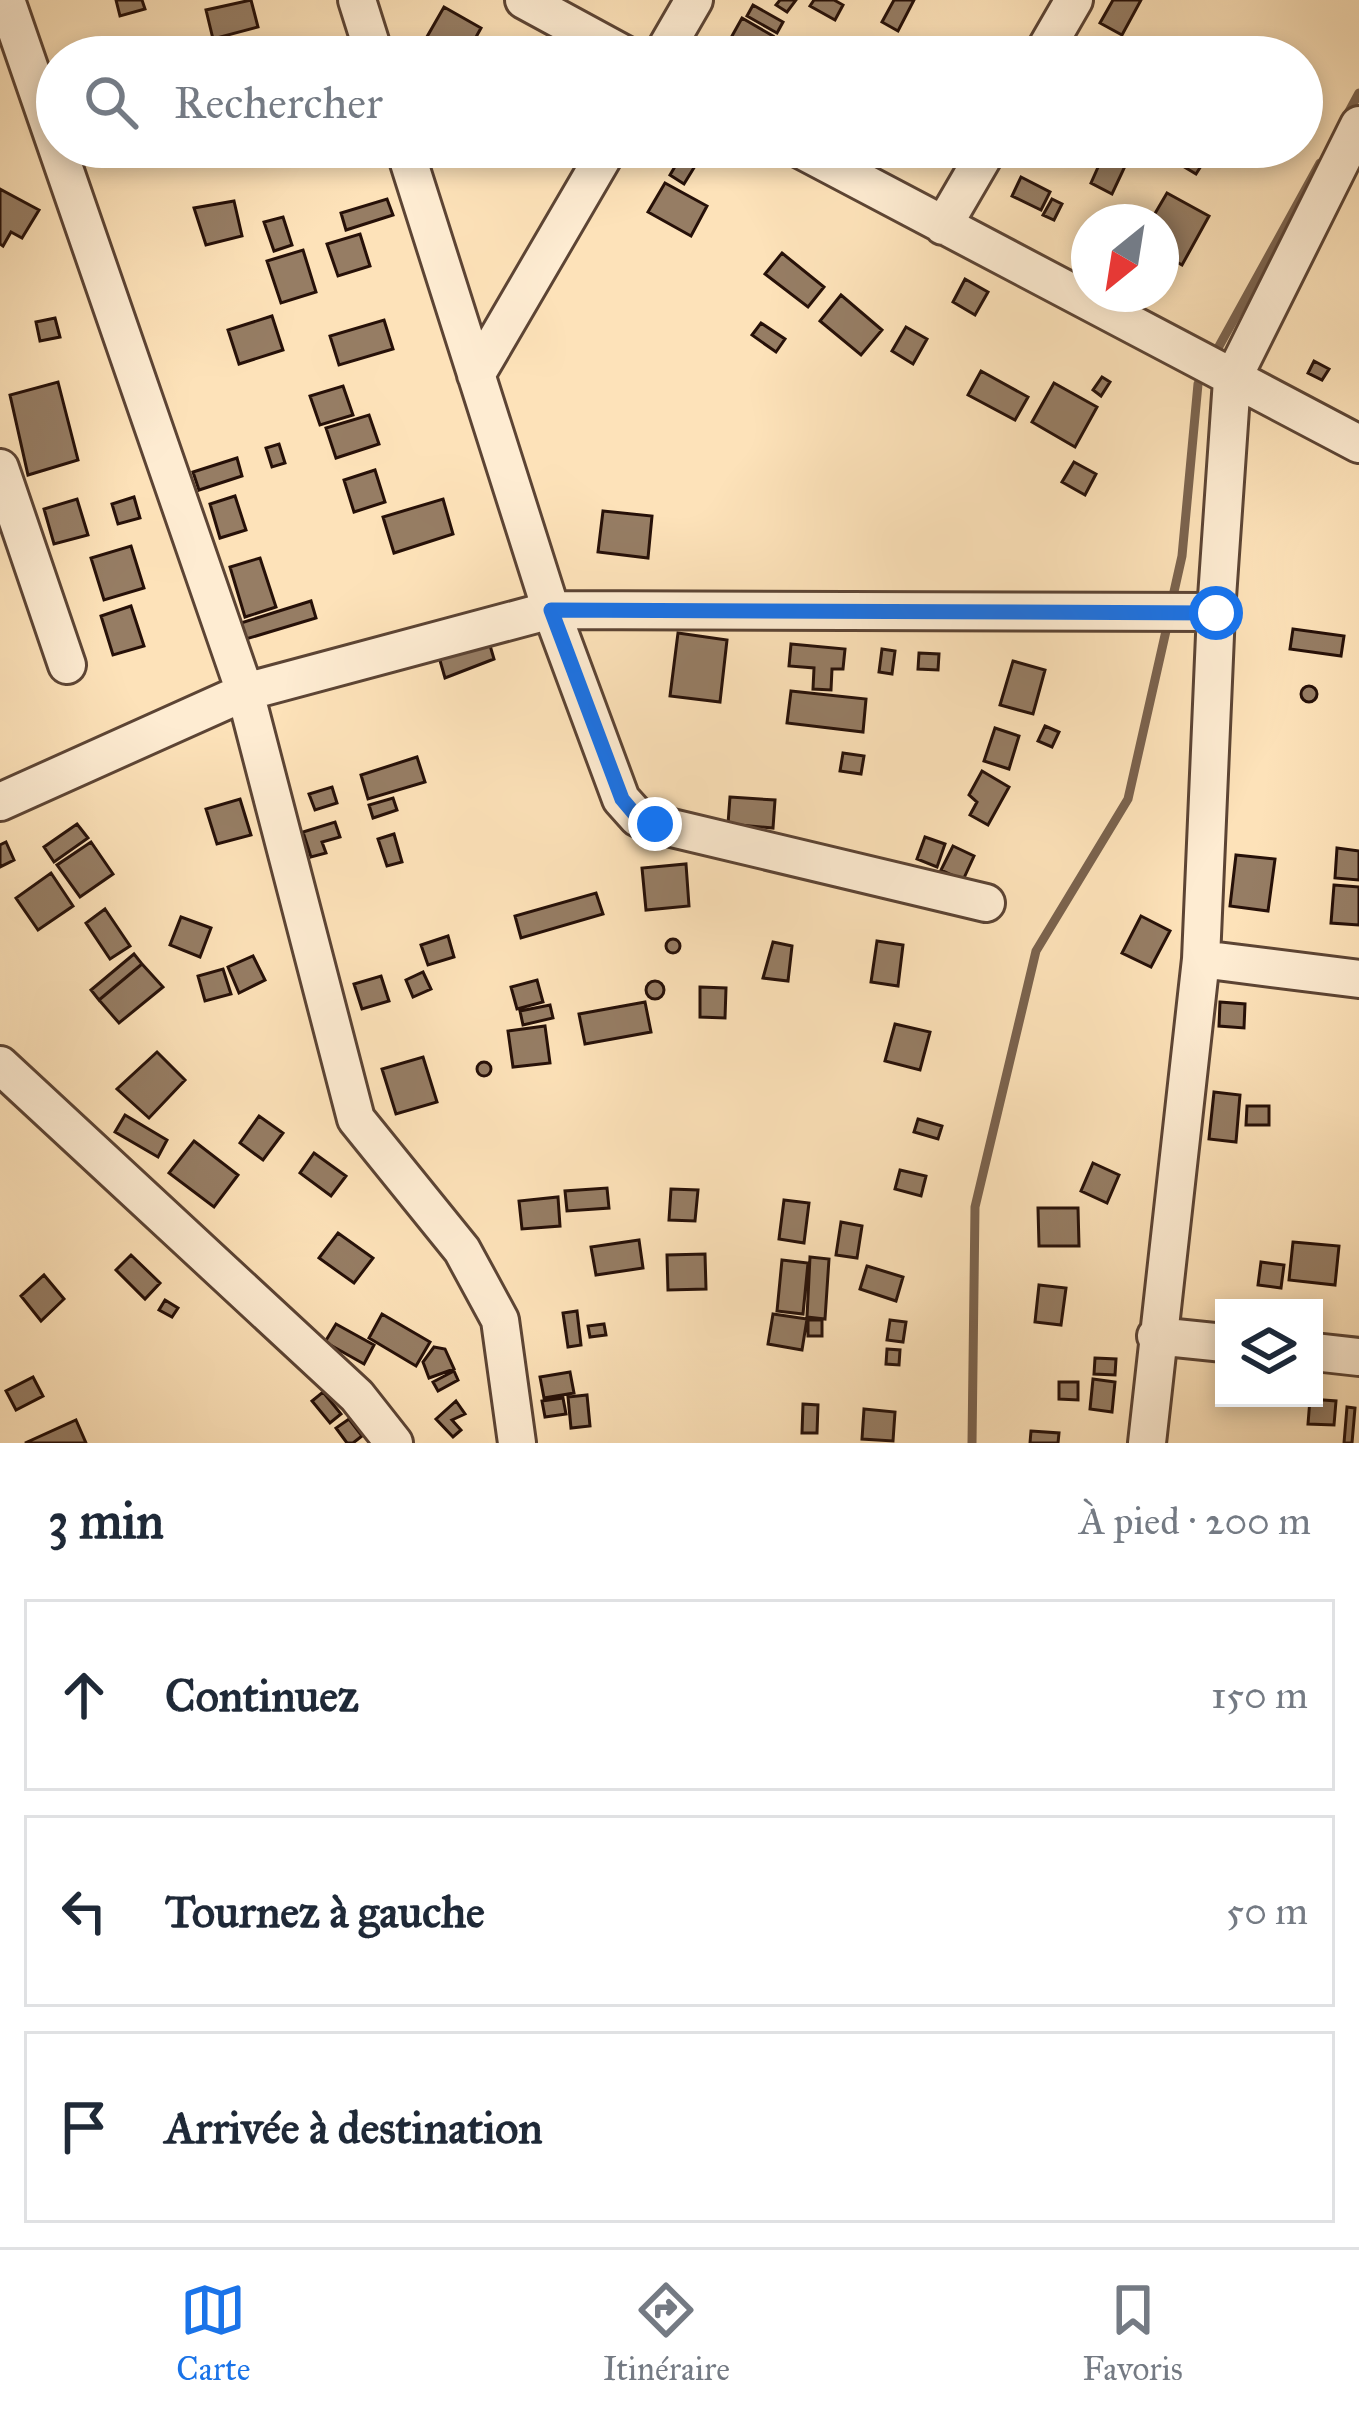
<!DOCTYPE html>
<html lang="fr">
<meta charset="utf-8">
<style>
body{margin:0;font-family:"IM FELL Great Primer",serif;background:#f2f2f3;color:#1f2937}
.controls{position:absolute;right:36px;bottom:36px;display:grid;overflow:hidden;border-radius:0px;box-shadow:0 6px 18px #0003}
.controls button{width:108px;height:108px;display:grid;place-items:center;padding:0;border:0;border-bottom:3px solid #e0e1e3;background:#fff;color:#1f2937;font:60px sans-serif}
.compass{position:absolute;left:1071px;top:204px;width:108px;height:108px;border-radius:50%;background:#fff;box-shadow:0 6px 18px #0003;rotate:210deg}
.stop{position:absolute;width:36px;height:36px;margin:-27px;border:9px solid #1a73e8;border-radius:50%;background:#fff}
.stop.end{background:#1a73e8;border-color:#fff;box-shadow:0 3px 12px #0008}
.list{margin:0;padding:0;list-style:none}
h2{display:flex;justify-content:space-between;align-items:center;height:156px;margin:0;padding:0 48px;font-size:51px}
h2 small{font-size:39px;font-weight:400;color:#747a83}
.list li{display:grid;grid-template-columns:78px 1fr auto;gap:36px;align-items:center;box-sizing:border-box;height:192px;margin:0 24px 24px;padding:0 24px;border:3px solid #e0e1e3;border-radius:0px}
.list b{display:block;font-size:45px;white-space:nowrap}
.list em{font-size:39px;font-style:normal;color:#747a83}
.icon{flex:none;width:66px;height:66px;fill:none;stroke:currentColor;stroke-width:2;stroke-linecap:round;stroke-linejoin:round}
.map{position:relative;flex:none;width:1359px;height:1443px;overflow:hidden}
.search{position:absolute;background:#fff;box-shadow:0 6px 18px #0003;left:36px;right:36px;top:36px;height:132px;display:flex;align-items:center;gap:30px;box-sizing:border-box;padding:0 42px;border-radius:66px;color:#747a83;font-size:45px}
.sheet{height:804px;background:#fff}
nav{display:flex;justify-content:space-around;align-items:center;box-sizing:border-box;height:168px;border-top:3px solid #e0e1e3;background:#fff;font-size:33px;color:#747a83}
nav a{display:grid;justify-items:center;gap:6px}
nav .on{color:#1a73e8}
.map>svg:first-child{display:block}
.lines{fill:none;stroke-linecap:round;stroke-linejoin:round}
.stream{stroke:#7b634e;stroke-width:9}
.building{fill:#967d64;stroke:#261008;stroke-width:3}
.minor-casing{stroke:#5c4434;stroke-width:42}
.minor{stroke:#feecd2;stroke-width:36}
.route{stroke:#1a73e8;stroke-width:15}
</style>
<div class="map">
<svg width="1359" height="1443" viewBox="0 0 1359 1443">
<rect width="100%" height="100%" fill="#fde2b9"/>
<filter id="stains"><feTurbulence type="fractalNoise" baseFrequency=".00167" numOctaves="4"/><feColorMatrix values="0 0 0 0 .2 0 0 0 0 .09 0 0 0 0 .02 0 0 0 .5 -.17"/></filter>
<radialGradient id="worn" r=".72"><stop offset=".6" stop-color="#630" stop-opacity="0"/><stop offset="1" stop-color="#630" stop-opacity=".3"/></radialGradient>
<g class="lines">
<path class="stream" d="M 1346,117 L 1359,93
M 1212,359 L 1320,163
M 1171,605 L 1182,556 L 1198,384 L 1204,373
M 972,1443 L 975,1207 L 1036,951 L 1128,799 L 1168,622"/>
</g>
<path class="building" d="M 116,0 L 142,0 L 145,9 L 120,16 Z
M 251,0 L 258,27 L 213,39 L 206,10 Z
M 780,0 L 796,0 L 787,12 L 776,5 Z
M 814,0 L 834,0 L 843,5 L 835,20 L 810,6 Z
M 894,0 L 914,0 L 898,31 L 882,22 Z
M 1113,0 L 1141,0 L 1122,35 L 1100,23 Z
M 753,5 L 783,22 L 777,33 L 747,16 Z
M 444,7 L 481,28 L 465,57 L 452,57 L 424,42 Z
M 742,18 L 773,36 L 760,57 L 748,57 L 727,45 Z
M 932,38 L 946,46 L 941,54 L 927,47 Z
M 1093,45 L 1115,57 L 1086,57 Z
M 921,147 L 954,147 L 946,161 Z
M 1107,147 L 1134,147 L 1112,194 L 1091,183 Z
M 1171,147 L 1213,147 L 1196,174 L 1166,156 Z
M 680,158 L 695,166 L 684,184 L 670,175 Z
M 1021,177 L 1050,192 L 1041,210 L 1012,196 Z
M 665,183 L 707,206 L 691,236 L 648,212 Z
M 0,189 L 39,210 L 22,238 L 11,232 L 3,246 L 0,244 Z
M 1167,193 L 1209,216 L 1182,265 L 1161,253 L 1161,222 L 1150,222 Z
M 387,199 L 393,215 L 346,230 L 341,213 Z
M 1052,199 L 1062,204 L 1054,220 L 1043,215 Z
M 234,201 L 242,236 L 206,245 L 194,208 Z
M 283,217 L 292,245 L 274,251 L 264,222 Z
M 360,234 L 370,266 L 338,276 L 327,244 Z
M 303,250 L 316,292 L 281,303 L 267,261 Z
M 782,253 L 824,287 L 808,307 L 765,274 Z
M 965,279 L 988,292 L 975,315 L 953,302 Z
M 841,295 L 882,330 L 861,355 L 820,321 Z
M 272,316 L 283,350 L 239,364 L 228,330 Z
M 55,318 L 60,337 L 40,341 L 36,322 Z
M 384,320 L 393,349 L 339,365 L 330,336 Z
M 761,323 L 785,339 L 776,352 L 752,335 Z
M 906,327 L 927,339 L 913,364 L 892,351 Z
M 1314,361 L 1329,369 L 1322,380 L 1308,373 Z
M 981,371 L 1028,397 L 1015,420 L 968,395 Z
M 1102,377 L 1110,382 L 1101,396 L 1093,390 Z
M 58,382 L 78,460 L 28,475 L 10,395 Z
M 1054,383 L 1097,407 L 1075,447 L 1032,422 Z
M 343,386 L 353,415 L 320,425 L 310,396 Z
M 369,415 L 379,444 L 336,458 L 326,428 Z
M 279,444 L 285,463 L 272,467 L 266,448 Z
M 237,458 L 242,476 L 199,490 L 193,472 Z
M 1074,462 L 1096,474 L 1085,495 L 1062,482 Z
M 375,470 L 385,502 L 354,512 L 344,480 Z
M 235,496 L 246,530 L 220,538 L 210,504 Z
M 134,497 L 140,518 L 118,524 L 112,504 Z
M 77,499 L 88,535 L 54,544 L 44,509 Z
M 443,499 L 453,534 L 394,553 L 383,517 Z
M 603,511 L 652,516 L 648,558 L 598,552 Z
M 131,546 L 144,588 L 104,600 L 91,558 Z
M 260,558 L 276,607 L 245,617 L 230,567 Z
M 311,601 L 316,618 L 246,639 L 241,623 Z
M 131,606 L 144,646 L 113,655 L 101,616 Z
M 1293,629 L 1344,636 L 1341,656 L 1290,649 Z
M 678,633 L 727,640 L 720,702 L 670,696 Z
M 489,642 L 494,659 L 445,678 L 439,657 Z
M 791,644 L 845,649 L 843,669 L 832,669 L 831,690 L 813,689 L 814,668 L 789,666 Z
M 882,649 L 895,651 L 892,674 L 879,672 Z
M 919,653 L 939,654 L 938,670 L 918,669 Z
M 1013,661 L 1045,670 L 1033,714 L 1000,705 Z
M1301 694a8 8 0 1 1 16 0a8 8 0 1 1-16 0Z
M 791,691 L 866,699 L 863,732 L 787,723 Z
M 1045,726 L 1059,732 L 1052,747 L 1038,741 Z
M 995,728 L 1019,736 L 1009,769 L 984,761 Z
M 843,753 L 864,756 L 861,774 L 840,771 Z
M 417,757 L 425,782 L 368,799 L 361,775 Z
M 982,771 L 1009,787 L 988,825 L 970,815 L 977,802 L 969,795 Z
M 332,787 L 337,803 L 315,810 L 309,794 Z
M 730,797 L 775,800 L 773,828 L 728,824 Z
M 393,798 L 397,810 L 373,818 L 369,805 Z
M 240,799 L 251,835 L 217,844 L 206,809 Z
M 335,822 L 340,837 L 322,842 L 326,853 L 311,857 L 303,832 Z
M 77,824 L 88,838 L 54,862 L 44,847 Z
M 394,834 L 402,862 L 387,866 L 378,839 Z
M 925,837 L 945,844 L 937,867 L 917,859 Z
M 6,842 L 14,860 L 0,867 L 0,845 Z
M 91,842 L 113,874 L 80,897 L 57,865 Z
M 953,846 L 974,856 L 963,880 L 941,870 Z
M 1337,848 L 1359,851 L 1359,880 L 1335,878 Z
M 1236,855 L 1275,859 L 1268,911 L 1230,906 Z
M 686,864 L 689,906 L 646,910 L 642,868 Z
M 51,873 L 73,906 L 38,930 L 16,898 Z
M 1334,885 L 1359,887 L 1359,925 L 1331,923 Z
M 596,893 L 603,914 L 521,938 L 515,916 Z
M 105,909 L 130,946 L 110,959 L 86,923 Z
M 1141,916 L 1170,931 L 1151,967 L 1122,953 Z
M 181,917 L 211,928 L 200,957 L 170,945 Z
M 448,936 L 454,957 L 428,965 L 421,945 Z
M666 946a7 7 0 1 1 14 0a7 7 0 1 1-14 0Z
M 877,941 L 903,945 L 898,986 L 871,982 Z
M 773,942 L 792,946 L 788,981 L 763,978 Z
M 134,954 L 142,964 L 99,1000 L 91,990 Z
M 253,956 L 265,980 L 239,993 L 228,967 Z
M 142,964 L 163,987 L 119,1023 L 99,1000 Z
M 223,969 L 231,994 L 205,1001 L 198,976 Z
M 423,972 L 431,989 L 413,997 L 406,980 Z
M 381,976 L 389,1001 L 362,1009 L 354,984 Z
M 537,980 L 543,1002 L 517,1009 L 511,987 Z
M646 990a9 9 0 1 1 18 0a9 9 0 1 1-18 0Z
M 700,987 L 726,988 L 725,1018 L 700,1017 Z
M 645,1002 L 651,1032 L 585,1044 L 579,1014 Z
M 1220,1002 L 1245,1004 L 1244,1028 L 1219,1026 Z
M 550,1005 L 553,1018 L 523,1025 L 520,1011 Z
M 895,1024 L 930,1032 L 920,1070 L 885,1061 Z
M 545,1026 L 550,1063 L 513,1067 L 508,1031 Z
M 157,1052 L 185,1080 L 149,1118 L 117,1089 Z
M 423,1057 L 437,1102 L 396,1114 L 382,1069 Z
M477 1069a7 7 0 1 1 14 0a7 7 0 1 1-14 0Z
M 1214,1092 L 1240,1095 L 1236,1142 L 1209,1139 Z
M 1247,1106 L 1269,1106 L 1269,1125 L 1246,1125 Z
M 125,1115 L 167,1140 L 158,1157 L 115,1132 Z
M 259,1116 L 283,1133 L 263,1160 L 240,1143 Z
M 918,1119 L 942,1126 L 938,1139 L 914,1132 Z
M 194,1141 L 238,1175 L 214,1207 L 169,1173 Z
M 314,1153 L 346,1176 L 331,1196 L 300,1173 Z
M 1093,1163 L 1119,1175 L 1107,1203 L 1081,1191 Z
M 900,1170 L 926,1176 L 921,1196 L 895,1189 Z
M 607,1188 L 609,1208 L 567,1211 L 565,1191 Z
M 671,1189 L 698,1190 L 695,1221 L 669,1220 Z
M 558,1197 L 560,1226 L 522,1229 L 519,1201 Z
M 784,1200 L 809,1203 L 804,1243 L 779,1239 Z
M 1038,1208 L 1078,1208 L 1079,1246 L 1039,1246 Z
M 841,1222 L 862,1226 L 857,1258 L 836,1255 Z
M 338,1233 L 373,1258 L 354,1283 L 319,1258 Z
M 639,1240 L 643,1268 L 596,1275 L 591,1247 Z
M 1293,1242 L 1339,1246 L 1335,1285 L 1289,1280 Z
M 705,1254 L 706,1289 L 668,1290 L 667,1255 Z
M 131,1255 L 160,1283 L 145,1299 L 116,1270 Z
M 810,1257 L 829,1259 L 825,1319 L 807,1317 Z
M 782,1260 L 808,1263 L 803,1314 L 777,1311 Z
M 1261,1262 L 1284,1265 L 1281,1288 L 1258,1285 Z
M 867,1266 L 903,1277 L 896,1301 L 860,1289 Z
M 44,1275 L 64,1299 L 41,1321 L 21,1296 Z
M 1039,1285 L 1066,1288 L 1061,1325 L 1035,1322 Z
M 165,1300 L 178,1308 L 172,1317 L 159,1310 Z
M 577,1311 L 581,1345 L 568,1347 L 563,1313 Z
M 382,1314 L 430,1342 L 416,1366 L 369,1338 Z
M 773,1314 L 807,1319 L 802,1350 L 768,1344 Z
M 808,1320 L 822,1320 L 822,1336 L 808,1336 Z
M 890,1320 L 906,1322 L 903,1342 L 887,1340 Z
M 336,1324 L 374,1345 L 364,1364 L 325,1342 Z
M 604,1324 L 606,1335 L 590,1337 L 588,1326 Z
M 434,1347 L 445,1349 L 454,1369 L 429,1378 L 423,1362 Z
M 887,1349 L 900,1350 L 899,1365 L 886,1364 Z
M 1095,1358 L 1116,1359 L 1115,1375 L 1094,1374 Z
M 454,1371 L 458,1380 L 438,1391 L 433,1382 Z
M 570,1372 L 574,1393 L 544,1398 L 540,1377 Z
M 33,1377 L 43,1396 L 16,1410 L 6,1391 Z
M 1093,1379 L 1115,1382 L 1112,1412 L 1090,1409 Z
M 1059,1382 L 1078,1382 L 1078,1400 L 1059,1399 Z
M 323,1392 L 341,1414 L 330,1423 L 312,1401 Z
M 587,1395 L 590,1426 L 571,1428 L 568,1397 Z
M 563,1398 L 566,1414 L 545,1417 L 542,1401 Z
M 1310,1399 L 1336,1401 L 1334,1425 L 1308,1424 Z
M 456,1401 L 465,1414 L 452,1420 L 461,1430 L 453,1437 L 436,1419 Z
M 803,1404 L 818,1405 L 817,1433 L 802,1433 Z
M 1347,1407 L 1355,1408 L 1352,1443 L 1344,1443 Z
M 864,1409 L 895,1412 L 893,1441 L 862,1439 Z
M 349,1419 L 362,1436 L 353,1443 L 347,1443 L 336,1428 Z
M 76,1420 L 86,1443 L 25,1443 Z
M 1031,1431 L 1059,1433 L 1058,1443 L 1030,1443 Z"/>
<g class="lines">
<defs>
<path id="minor" d="M 6,0 L 245,692 L 356,1119 L 462,1250 L 500,1320 L 517,1443
M 357,0 L 375,57
M 524,0 L 629,57
M 661,57 L 694,0
M 1041,57 L 1074,0
M 404,147 L 551,610 L 621,799 L 638,818 L 655,824 L 986,903
M 796,147 L 1359,444
M 943,226 L 989,147
M 476,375 L 609,147
M 0,468 L 67,665
M 0,802 L 245,692 L 551,610 L 1216,612
M 1201,959 L 1359,979
M 0,1065 L 357,1396 L 394,1443
M 1156,1336 L 1224,1343
M 1314,1352 L 1359,1357
M 1147,1443 L 1201,959 L 1216,612 L 1232,380 L 1359,125"/>
</defs>
<use href="#minor" class="minor-casing"/>
<use href="#minor" class="minor"/>
</g>
<g class="lines">
<path class="route" d="M 655,824 L 638,818 L 622,799 L 551,610 L 1216,613"/>
</g>
<rect width="100%" height="100%" filter="url(#stains)"/>
<rect width="100%" height="100%" fill="url(#worn)"/>
</svg>
<div class="controls">
<button><svg class="icon" aria-label="layers" viewBox="0 0 24 24"><path d="M12 4l9 5-9 5-9-5zM3 14l9 5 9-5"/></svg></button>
</div>
<svg class="compass" viewBox="-18 -18 36 36"><path d="M0-13l5 13h-10z" fill="#e53935"/><path d="M0 13l5-13h-10z" fill="#747a83"/></svg>
<div class="stop" style="left:1216px;top:613px"></div>
<div class="stop end" style="left:655px;top:824px"></div>
<div class="search"><svg class="icon" aria-label="search" viewBox="0 0 24 24"><circle cx="10" cy="10" r="6"/><path d="M15 15l6 6"/></svg>Rechercher</div>
</div>
<section class="sheet">
<h2>3 min<small>À pied · 200 m</small></h2>
<ul class="list">
<li><svg class="icon" aria-label="ahead" viewBox="0 0 24 24"><path d="M12 20V5M6 11l6-6 6 6"/></svg><div><b>Continuez</b></div><em>150 m</em></li>
<li><svg class="icon" aria-label="left" viewBox="0 0 24 24"><path d="M17 20v-9H6M10 6l-5 5 5 5"/></svg><div><b>Tournez à gauche</b></div><em>50 m</em></li>
<li><svg class="icon" aria-label="arrive" viewBox="0 0 24 24"><path d="M6 21V4h12l-3 4 3 4H6"/></svg><div><b>Arrivée à destination</b></div></li>
</ul>
</section>
<nav>
<a class="on"><svg class="icon" aria-label="map" viewBox="0 0 24 24"><path d="M3 6l6-2 6 2 6-2v14l-6 2-6-2-6 2zM9 4v14M15 6v14"/></svg>Carte</a>
<a><svg class="icon" aria-label="directions" viewBox="0 0 24 24"><path d="M12 3l9 9-9 9-9-9zM9 14v-3h6M13 9l2 2-2 2"/></svg>Itinéraire</a>
<a><svg class="icon" aria-label="saved" viewBox="0 0 24 24"><path d="M7 4h10v16l-5-4-5 4z"/></svg>Favoris</a>
</nav>
